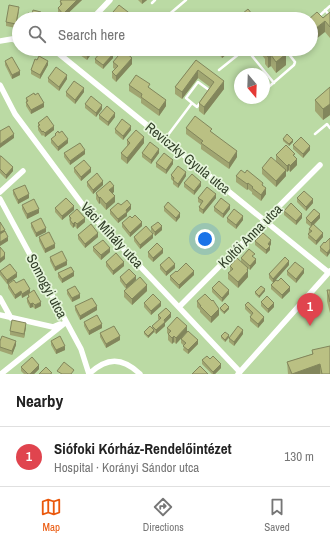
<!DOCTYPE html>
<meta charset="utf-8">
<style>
body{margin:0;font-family:"Archivo Narrow",sans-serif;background:#f2f2f2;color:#222}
.compass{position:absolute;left:234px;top:68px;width:36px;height:36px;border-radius:50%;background:#fff;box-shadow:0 2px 6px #0003;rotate:161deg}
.you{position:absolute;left:205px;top:239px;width:14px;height:14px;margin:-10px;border:3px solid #fff;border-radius:50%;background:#1a73e8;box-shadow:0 0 0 6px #1a73e833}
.badge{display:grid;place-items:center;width:26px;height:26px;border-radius:50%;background:#ea580c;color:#fff;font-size:13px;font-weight:700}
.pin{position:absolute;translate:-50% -33px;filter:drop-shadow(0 1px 2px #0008)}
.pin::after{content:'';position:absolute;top:21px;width:14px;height:12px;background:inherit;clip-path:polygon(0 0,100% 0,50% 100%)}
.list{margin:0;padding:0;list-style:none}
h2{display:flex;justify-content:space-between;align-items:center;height:52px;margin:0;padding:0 16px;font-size:17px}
h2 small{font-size:13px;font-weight:400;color:#767676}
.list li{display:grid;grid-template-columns:26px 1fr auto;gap:12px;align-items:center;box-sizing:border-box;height:60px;padding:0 16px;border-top:1px solid #e0e0e0}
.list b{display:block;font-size:15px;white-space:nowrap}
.list p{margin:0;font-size:13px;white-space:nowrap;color:#767676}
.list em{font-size:13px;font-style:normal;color:#767676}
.icon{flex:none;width:22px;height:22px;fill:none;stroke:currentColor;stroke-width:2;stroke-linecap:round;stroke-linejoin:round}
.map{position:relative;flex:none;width:330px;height:374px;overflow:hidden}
.search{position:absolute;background:#fff;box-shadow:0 2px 6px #0003;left:12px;right:12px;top:12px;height:44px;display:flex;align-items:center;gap:10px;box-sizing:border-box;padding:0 14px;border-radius:22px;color:#767676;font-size:15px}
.sheet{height:112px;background:#fff}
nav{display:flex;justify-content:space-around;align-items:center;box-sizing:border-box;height:56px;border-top:1px solid #e0e0e0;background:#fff;font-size:11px;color:#767676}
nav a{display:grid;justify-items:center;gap:2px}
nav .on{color:#ea580c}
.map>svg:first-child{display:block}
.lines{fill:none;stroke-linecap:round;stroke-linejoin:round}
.lane{stroke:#fff;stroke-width:2.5}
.street{stroke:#fff;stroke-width:5.5}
.wall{fill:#a0a571}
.shaded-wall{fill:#82865c}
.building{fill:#bac083;stroke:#82865c}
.labels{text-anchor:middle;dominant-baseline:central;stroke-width:3.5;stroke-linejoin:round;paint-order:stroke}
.street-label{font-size:14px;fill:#303d27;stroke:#e5f5da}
</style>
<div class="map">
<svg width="330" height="374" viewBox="0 0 330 374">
<rect width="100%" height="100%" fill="#bbdaa4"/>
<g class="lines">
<path class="lane" d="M 152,3 L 155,0
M 325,10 L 330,16
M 166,17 L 186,0
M 318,17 L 330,6
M 219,70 L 244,50 L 248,51 L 274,83
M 264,91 L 294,65 L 295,62 L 285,49
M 192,103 L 186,98 L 198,82 L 209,90 L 208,92
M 315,134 L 327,124 L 330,128
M 165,139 L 192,103 L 197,107 L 200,103"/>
<path class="street" d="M 92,19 L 110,0
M 0,41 L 12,39 L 19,41
M 45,49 L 58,53 L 328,272
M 0,85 L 15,114 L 85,208 L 240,372
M 0,192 L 23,171
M 0,199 L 81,349 L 89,374
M 0,298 L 11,318
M 179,307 L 320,165
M 0,315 L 53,327 L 60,324
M 1,374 L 66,322
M 89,374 C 107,357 122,357 140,374
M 238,374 L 330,271"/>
</g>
<path class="wall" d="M 62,0 L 82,0 L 63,18 L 58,12 L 58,8 L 60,6 L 60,1 Z
M 138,0 L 147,0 L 142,4 Z
M 19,11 L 16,28 L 6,26 L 6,22 Z
M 113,12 L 137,19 L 113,19 Z
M 330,12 L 330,38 L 325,32 L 323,18 Z
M 215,49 L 233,49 L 222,58 Z
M 252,49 L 281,49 L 286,65 L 276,73 L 271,66 L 268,68 L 265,64 L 265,59 L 257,49 L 254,52 Z
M 293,49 L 304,49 L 297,54 Z
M 80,51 L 92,53 L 87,60 L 80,55 Z
M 113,58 L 103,69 L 95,63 L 95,59 Z
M 196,60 L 224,89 L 204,115 L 199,111 L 199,103 L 210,87 L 198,78 L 182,99 L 175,94 L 175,87 Z
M 5,61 L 20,75 L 12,79 L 5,65 Z
M 113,62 L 132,64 L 116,82 L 112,78 L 112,72 L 115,69 L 113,68 Z
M 48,65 L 40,79 L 31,74 L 31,70 Z
M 48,78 L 67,79 L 59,91 L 48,82 Z
M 129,85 L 150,88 L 166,106 L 159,116 L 141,103 L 141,99 L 129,91 Z
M 330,87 L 330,115 L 323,120 L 315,111 L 315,100 Z
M 66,92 L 84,92 L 75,104 L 66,96 Z
M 26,98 L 44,107 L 31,114 L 26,106 Z
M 85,104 L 102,109 L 96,117 L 85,108 Z
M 99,115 L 115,117 L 108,126 L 99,119 Z
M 38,123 L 54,130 L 45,137 L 43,135 L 42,136 L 38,130 Z
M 186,128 L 212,132 L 237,157 L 229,169 L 201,149 L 201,145 L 186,134 Z
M 115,129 L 131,130 L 123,140 L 115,133 Z
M 55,134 L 68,143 L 58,151 L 51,143 L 51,139 L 55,136 Z
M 283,139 L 293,142 L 289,146 L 283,141 Z
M 127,140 L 144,143 L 127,164 L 121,159 L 121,153 L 127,146 Z
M 293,145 L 310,150 L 303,158 L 293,149 Z
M 64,153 L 85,154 L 70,165 L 64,157 Z
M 142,153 L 159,153 L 151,164 L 142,157 Z
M 276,155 L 295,156 L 297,165 L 290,172 L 289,170 L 287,172 L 286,171 L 286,176 L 276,187 L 262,174 L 262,168 L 276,161 Z
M 0,156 L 13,171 L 6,179 L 0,173 Z
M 156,163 L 173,164 L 166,174 L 156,167 Z
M 74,168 L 91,172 L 81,181 L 74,172 Z
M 171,175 L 186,176 L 178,188 L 173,184 L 173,181 L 171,179 Z
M 236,176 L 263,186 L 266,194 L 261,201 L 252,194 L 252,192 L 248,189 L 247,190 L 236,182 Z
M 87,182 L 103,185 L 93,194 L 87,186 Z
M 184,183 L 201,186 L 194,195 L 184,187 Z
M 13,190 L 29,198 L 18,204 L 13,194 Z
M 114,192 L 112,193 L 115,202 L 106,210 L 100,203 L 99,204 L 96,199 L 96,193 Z
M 198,198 L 216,198 L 203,214 L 199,211 L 199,207 L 201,204 L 198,202 Z
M 297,198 L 313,203 L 306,211 L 297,202 Z
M 22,205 L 39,213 L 27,219 L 22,209 Z
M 121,205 L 131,209 L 127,213 L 127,216 L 118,223 L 110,214 L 110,210 Z
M 164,207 L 180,217 L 176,222 L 164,211 Z
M 214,207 L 230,209 L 223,218 L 214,211 Z
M 55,208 L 74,210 L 62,220 L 55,212 Z
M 284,211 L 302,218 L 296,225 L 284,215 Z
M 69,216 L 85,222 L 77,229 L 75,226 L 73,228 L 70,224 Z
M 132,218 L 142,226 L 130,237 L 122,227 L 122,223 Z
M 227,218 L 243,220 L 236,229 L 227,222 Z
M 306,218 L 320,218 L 314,225 L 323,237 L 316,245 L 308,238 L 309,229 L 311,227 L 306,223 Z
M 31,223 L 46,232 L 36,237 L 31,227 Z
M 151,227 L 162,230 L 155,236 L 151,231 Z
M 78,235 L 98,237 L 85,248 L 78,239 Z
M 39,237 L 55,248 L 45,253 L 39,241 Z
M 134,237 L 153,238 L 140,249 L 134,241 Z
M 330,238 L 327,257 L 320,251 L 320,247 L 325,243 Z
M 255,241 L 271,244 L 270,246 L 270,250 L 266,254 L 255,245 Z
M 93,247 L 110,252 L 101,260 L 93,251 Z
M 148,252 L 163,253 L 153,262 L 148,257 Z
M 50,257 L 67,265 L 55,271 L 50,261 Z
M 241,258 L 255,258 L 256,263 L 250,270 L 241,262 Z
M 106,262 L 124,266 L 113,275 L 106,266 Z
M 160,265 L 175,268 L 166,276 L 160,269 Z
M 289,265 L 273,283 L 269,278 L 269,274 Z
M 230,266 L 248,277 L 238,288 L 228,279 L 228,273 L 230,272 Z
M 0,271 L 17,277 L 7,284 L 0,275 Z
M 287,271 L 304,273 L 296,283 L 287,275 Z
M 177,272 L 194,275 L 179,289 L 170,280 L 170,276 Z
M 58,273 L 74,276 L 62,283 L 58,277 Z
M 120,277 L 136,280 L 126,289 L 120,281 Z
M 16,283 L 30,293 L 41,306 L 35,309 L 33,307 L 30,308 L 27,302 L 27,298 L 28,298 L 28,295 L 22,298 L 21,295 L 15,299 L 8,288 L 8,284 Z
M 271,285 L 290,291 L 282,299 L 271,289 Z
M 212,288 L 229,294 L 222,302 L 212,292 Z
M 67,290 L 80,298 L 72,302 L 67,294 Z
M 327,290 L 330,290 L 330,313 L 327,301 Z
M 124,291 L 147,291 L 132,305 L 124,297 Z
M 265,291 L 259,298 L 255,294 L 255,292 Z
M 197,301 L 219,315 L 211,323 L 200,312 L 200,310 L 197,307 Z
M 261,302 L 274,307 L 268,313 L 261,306 Z
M 144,303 L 161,306 L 151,315 L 144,307 Z
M 245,305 L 264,321 L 258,328 L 250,321 L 250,317 L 251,315 L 245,309 Z
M 75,306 L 97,310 L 80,320 L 75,310 Z
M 220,308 L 229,309 L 224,314 L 220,310 Z
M 158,315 L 171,317 L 165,323 L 165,326 L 156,334 L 154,332 L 148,338 L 144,334 L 144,332 L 152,328 L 152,326 L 159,320 L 158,319 Z
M 84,322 L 102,328 L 89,335 L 84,326 Z
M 26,327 L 24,338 L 10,335 L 10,331 Z
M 167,328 L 187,332 L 176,344 L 174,342 L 172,344 L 168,340 L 168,334 L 167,333 Z
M 100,333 L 120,340 L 106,348 L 100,337 Z
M 243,334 L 234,346 L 229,342 L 229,338 L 225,342 L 221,338 L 221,336 L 229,337 Z
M 181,339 L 198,344 L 188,354 L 183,350 L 184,346 L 181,343 Z
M 0,341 L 16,345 L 12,355 L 0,351 Z
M 51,341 L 65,350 L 56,354 L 51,345 Z
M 312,350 L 330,374 L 288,374 L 287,362 L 312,354 Z
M 210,359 L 221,368 L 215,374 L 212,374 L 202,364 L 202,360 Z
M 21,367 L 39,369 L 34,374 L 24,374 L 21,371 Z"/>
<path class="shaded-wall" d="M 77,0 L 82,0 L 63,18 L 63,14 Z
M 142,0 L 147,0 L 142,4 Z
M 325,21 L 325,32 L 311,43 L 311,32 Z
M 92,49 L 92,53 L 87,60 L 87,56 Z
M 222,49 L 233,49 L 222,58 Z
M 297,49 L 304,49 L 297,54 Z
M 113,54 L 113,58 L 103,69 L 103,65 Z
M 286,54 L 286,65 L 276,73 L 276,62 Z
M 271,55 L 271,66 L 268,68 L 268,57 Z
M 132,58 L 132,64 L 116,82 L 116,76 Z
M 48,61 L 48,65 L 40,79 L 40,75 Z
M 198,70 L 198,78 L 182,99 L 182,92 Z
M 20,71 L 20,75 L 12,79 L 12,75 Z
M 67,75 L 67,79 L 59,91 L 59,87 Z
M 224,81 L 224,89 L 204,115 L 204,107 Z
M 84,88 L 84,92 L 75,104 L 75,100 Z
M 166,100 L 166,106 L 159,116 L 159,110 Z
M 44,103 L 44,107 L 31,114 L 31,110 Z
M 330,104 L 330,115 L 323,120 L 323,109 Z
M 102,105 L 102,109 L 96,117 L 96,113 Z
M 115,113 L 115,117 L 108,126 L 108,122 Z
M 54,126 L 54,130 L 45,137 L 45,133 Z
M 131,126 L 131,130 L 123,140 L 123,136 Z
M 14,134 L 14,138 L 0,148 L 0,144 Z
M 144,137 L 144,143 L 127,164 L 127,158 Z
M 68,139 L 68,143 L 58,151 L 58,147 Z
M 293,140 L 293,142 L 289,146 L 289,144 Z
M 310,146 L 310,150 L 303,158 L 303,154 Z
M 159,149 L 159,153 L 151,164 L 151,160 Z
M 85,150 L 85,154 L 70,165 L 70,161 Z
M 237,151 L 237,157 L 229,169 L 229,163 Z
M 297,159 L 297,165 L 290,172 L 290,166 Z
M 173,160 L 173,164 L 166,174 L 166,170 Z
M 289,164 L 289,170 L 287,172 L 287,166 Z
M 13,167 L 13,171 L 6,179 L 6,175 Z
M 91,168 L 91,172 L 81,181 L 81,177 Z
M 286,170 L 286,176 L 276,187 L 276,181 Z
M 186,172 L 186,176 L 178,188 L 178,184 Z
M 103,181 L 103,185 L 93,194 L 93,190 Z
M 201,182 L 201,186 L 194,195 L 194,191 Z
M 248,183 L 248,189 L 247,190 L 247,184 Z
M 114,186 L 114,192 L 109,196 L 109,190 Z
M 266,188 L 266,194 L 261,201 L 261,195 Z
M 29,194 L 29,198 L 18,204 L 18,200 Z
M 216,194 L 216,198 L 203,214 L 203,210 Z
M 115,196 L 115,202 L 106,210 L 106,204 Z
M 100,197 L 100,203 L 99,204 L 99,198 Z
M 313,199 L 313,203 L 306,211 L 306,207 Z
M 131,205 L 131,209 L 127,213 L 127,216 L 118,223 L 118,219 L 126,210 Z
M 230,205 L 230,209 L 223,218 L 223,214 Z
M 74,206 L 74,210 L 62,220 L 62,216 Z
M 39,209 L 39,213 L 27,219 L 27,214 Z
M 180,213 L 180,217 L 176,222 L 176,218 Z
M 302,214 L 302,218 L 296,225 L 296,221 Z
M 320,214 L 320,218 L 311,227 L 311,223 Z
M 243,216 L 243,220 L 236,229 L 236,225 Z
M 85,218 L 85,222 L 77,229 L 77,224 Z
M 75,222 L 75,226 L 73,228 L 73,224 Z
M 142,222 L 142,226 L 130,237 L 130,233 Z
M 162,226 L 162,230 L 155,236 L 155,232 Z
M 46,228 L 46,232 L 36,237 L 36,233 Z
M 5,230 L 5,235 L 0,238 L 0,232 Z
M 98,233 L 98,237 L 85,248 L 85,244 Z
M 323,233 L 323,237 L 316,245 L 316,241 Z
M 153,234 L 153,238 L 140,249 L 140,245 Z
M 8,237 L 8,241 L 0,246 L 0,242 Z
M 271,240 L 271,244 L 270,246 L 270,250 L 266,254 L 266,250 L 268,244 Z
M 55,244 L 55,248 L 45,253 L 45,249 Z
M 110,248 L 110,252 L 101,260 L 101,255 Z
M 163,249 L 163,253 L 153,262 L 153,258 Z
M 330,249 L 330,253 L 327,257 L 327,253 Z
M 5,253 L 5,259 L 0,263 L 0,259 Z
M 256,259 L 256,263 L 250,270 L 250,266 Z
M 67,261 L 67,265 L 55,271 L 55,267 Z
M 289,261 L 289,265 L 273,283 L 273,279 Z
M 124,262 L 124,266 L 113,275 L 113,271 Z
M 175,264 L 175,268 L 166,276 L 166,272 Z
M 248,268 L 248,277 L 238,288 L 238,282 Z
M 304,269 L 304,273 L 296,283 L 296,279 Z
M 194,271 L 194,275 L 179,289 L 179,285 Z
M 74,272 L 74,276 L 62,283 L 62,279 Z
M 17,273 L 17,277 L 7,284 L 7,280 Z
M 136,276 L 136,280 L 126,289 L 126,285 Z
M 147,285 L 147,291 L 132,305 L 132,299 Z
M 290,287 L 290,291 L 282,299 L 282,295 Z
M 30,289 L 30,293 L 22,298 L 22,294 Z
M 265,289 L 265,291 L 259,298 L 259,296 Z
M 229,290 L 229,294 L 222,302 L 222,298 Z
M 21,291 L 21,295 L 15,299 L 15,295 Z
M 80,294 L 80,298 L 72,302 L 72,298 Z
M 41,302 L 41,306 L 35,309 L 35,305 Z
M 161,302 L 161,306 L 151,315 L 151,311 Z
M 33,303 L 33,307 L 30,308 L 30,304 Z
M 274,303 L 274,307 L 268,313 L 268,309 Z
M 97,306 L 97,310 L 80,320 L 80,316 Z
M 229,307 L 229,309 L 224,314 L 224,312 Z
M 219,309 L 219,315 L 211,323 L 211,317 Z
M 171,313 L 171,317 L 165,323 L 165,326 L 156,334 L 156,330 Z
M 264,317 L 264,321 L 258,328 L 258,324 Z
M 26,323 L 26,327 L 24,338 L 24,334 Z
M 102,324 L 102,328 L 89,335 L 89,331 Z
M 187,326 L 187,332 L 176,344 L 176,338 Z
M 154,330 L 154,332 L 148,338 L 148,336 Z
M 243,330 L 243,334 L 234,346 L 234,342 Z
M 229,335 L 229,337 L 225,342 L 225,340 Z
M 120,336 L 120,340 L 106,348 L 106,344 Z
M 174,336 L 174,342 L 172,344 L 172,338 Z
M 198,340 L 198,344 L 188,354 L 188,350 Z
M 16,341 L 16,345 L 12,355 L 12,351 Z
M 65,346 L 65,350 L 56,354 L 56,350 Z
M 221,364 L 221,368 L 215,374 L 213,374 L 213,372 Z
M 320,364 L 320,374 L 292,374 Z
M 39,365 L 39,369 L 34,374 L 30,374 Z"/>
<path class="building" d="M 62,0 L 77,0 L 63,14 L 58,8 L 62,4 L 60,1 Z
M 9,5 L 19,7 L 16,24 L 6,22 Z
M 119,5 L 137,19 L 121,19 L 113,12 Z
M 248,9 L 256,19 L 236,19 Z
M 33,10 L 41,12 L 39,19 L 26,19 L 28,13 L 32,14 Z
M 317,12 L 323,18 L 330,12 L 330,27 L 325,21 L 311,32 L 311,19 L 309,19 Z
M 81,49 L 92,49 L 87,56 L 80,51 Z
M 103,49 L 108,49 L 113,54 L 103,65 L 95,59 Z
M 266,49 L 281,49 L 286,54 L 276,62 L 271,55 L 268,57 L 265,53 L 268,51 Z
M 123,50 L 132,58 L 116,76 L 112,72 L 118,66 L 113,62 Z
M 39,56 L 48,61 L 40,75 L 31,70 L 35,59 L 37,60 Z
M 12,57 L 20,71 L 12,75 L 5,61 Z
M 196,60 L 224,81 L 204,107 L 199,103 L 214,82 L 198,70 L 182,92 L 175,87 Z
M 56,67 L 67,75 L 59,87 L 48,78 Z
M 136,75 L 150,84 L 148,87 L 166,100 L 159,110 L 141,97 L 142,94 L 129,85 Z
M 74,81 L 84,88 L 75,100 L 66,92 Z
M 330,87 L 330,104 L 323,109 L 315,100 Z
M 34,93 L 35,95 L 38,93 L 44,103 L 31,110 L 26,102 L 28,101 L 26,98 Z
M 91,96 L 102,105 L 96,113 L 85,104 Z
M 107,106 L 115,113 L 108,122 L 99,115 Z
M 47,116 L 54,126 L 45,133 L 43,131 L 42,132 L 38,126 L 40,125 L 38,123 Z
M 195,116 L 212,129 L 210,131 L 237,151 L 229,163 L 201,143 L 203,141 L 186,128 Z
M 122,119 L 131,126 L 123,136 L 115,129 Z
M 9,126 L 14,134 L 0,144 L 0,131 Z
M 136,130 L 144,137 L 127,158 L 121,153 L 130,143 L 127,140 Z
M 58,131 L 59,133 L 62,131 L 68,139 L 58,147 L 51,139 L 56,135 L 55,134 Z
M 287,134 L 293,140 L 289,144 L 283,139 Z
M 301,137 L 310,146 L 303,154 L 293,145 Z
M 150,142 L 159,149 L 151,160 L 142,153 Z
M 80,143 L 85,150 L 70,161 L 64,153 Z
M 286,145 L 295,154 L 293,155 L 297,159 L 290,166 L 289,164 L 287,166 L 276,155 Z
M 164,153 L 173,160 L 166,170 L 156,163 Z
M 0,156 L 1,156 L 13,167 L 6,175 L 0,169 Z
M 271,157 L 286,170 L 276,181 L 262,168 Z
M 84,160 L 91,168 L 81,177 L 74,168 Z
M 178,166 L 186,172 L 178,184 L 173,180 L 174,178 L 171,175 Z
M 241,170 L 245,173 L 247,170 L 263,183 L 262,185 L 266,188 L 261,195 L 252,188 L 253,187 L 248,183 L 247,184 L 236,176 Z
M 97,173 L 103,181 L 93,190 L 87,182 Z
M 192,174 L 201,182 L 194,191 L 184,183 Z
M 110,181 L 114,186 L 109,190 L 115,196 L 106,204 L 100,197 L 99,198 L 96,193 Z
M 25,185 L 29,194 L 18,200 L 13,190 Z
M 207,187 L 216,194 L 203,210 L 199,207 L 203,201 L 198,198 Z
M 304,191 L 313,199 L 306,207 L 297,198 Z
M 66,198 L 74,206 L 62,216 L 55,208 Z
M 221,198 L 230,205 L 223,214 L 214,207 Z
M 34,199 L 39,209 L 27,214 L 22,205 Z
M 127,200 L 131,205 L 126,210 L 127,212 L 118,219 L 110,210 L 118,203 L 121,205 Z
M 168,202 L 180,213 L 176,218 L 164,207 Z
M 291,203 L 302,214 L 296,221 L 284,211 Z
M 77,209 L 85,218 L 77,224 L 75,222 L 73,224 L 70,220 L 71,218 L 69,216 Z
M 234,209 L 243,216 L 236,225 L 227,218 Z
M 314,209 L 320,214 L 311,223 L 306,218 Z
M 135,215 L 142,222 L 130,233 L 122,223 L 130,216 L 132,218 Z
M 41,218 L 46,228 L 36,233 L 31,223 Z
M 0,222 L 5,230 L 0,232 Z
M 158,222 L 162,226 L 155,232 L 151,227 Z
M 91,224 L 98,233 L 85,244 L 78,235 Z
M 313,224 L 323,233 L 316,241 L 308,234 L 312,231 L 309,229 Z
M 146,226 L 153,234 L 140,245 L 134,237 Z
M 5,231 L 8,237 L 0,242 L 0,234 Z
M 49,232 L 55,244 L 45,249 L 39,237 Z
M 263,233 L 271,240 L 268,244 L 270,246 L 266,250 L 255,241 Z
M 330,238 L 330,249 L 327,253 L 320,247 L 324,242 L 325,243 Z
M 103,240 L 110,248 L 101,255 L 93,247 Z
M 157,243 L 163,249 L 153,258 L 148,252 Z
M 0,247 L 5,253 L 4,254 L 5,255 L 0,259 Z
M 249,249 L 255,254 L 252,256 L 256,259 L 250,266 L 241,258 Z
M 62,251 L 67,261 L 55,267 L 50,257 Z
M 116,253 L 124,262 L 113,271 L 106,262 Z
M 169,257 L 175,264 L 166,272 L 160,265 Z
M 285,257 L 289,261 L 273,279 L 269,274 Z
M 237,258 L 248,268 L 247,270 L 248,271 L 238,282 L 228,273 L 233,269 L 230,266 Z
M 295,262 L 304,269 L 296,279 L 287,271 Z
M 186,263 L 194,271 L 179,285 L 170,276 L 176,271 L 177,272 Z
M 10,264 L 17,273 L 7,280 L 0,271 Z
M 71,267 L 74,272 L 62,279 L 58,273 Z
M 129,269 L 136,276 L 126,285 L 120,277 Z
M 140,277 L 147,285 L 132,299 L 124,291 Z
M 281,278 L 290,287 L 282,295 L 271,285 L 276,280 L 278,281 Z
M 24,279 L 30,289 L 22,294 L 21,291 L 15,295 L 8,284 L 14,280 L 16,283 Z
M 219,281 L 229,290 L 222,298 L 212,288 Z
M 75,286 L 80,294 L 72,298 L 67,290 Z
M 261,286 L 265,289 L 259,296 L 255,292 Z
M 34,290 L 41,302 L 35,305 L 33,303 L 30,304 L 27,298 L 29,297 L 28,294 Z
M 327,290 L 330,290 L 330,302 Z
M 153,294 L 161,302 L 151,311 L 144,303 Z
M 205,294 L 212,301 L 213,300 L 219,309 L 211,317 L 200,306 L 201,306 L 197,301 Z
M 267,296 L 274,303 L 268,309 L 261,302 Z
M 92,298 L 97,306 L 80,316 L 75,306 Z
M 248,302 L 264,317 L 258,324 L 250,317 L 253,313 L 245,305 Z
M 225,303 L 229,307 L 224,312 L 220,308 Z
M 166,308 L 171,313 L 164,320 L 165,322 L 156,330 L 152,326 L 161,318 L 158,315 Z
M 97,315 L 102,324 L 89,331 L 84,322 Z
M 177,317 L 187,326 L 176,338 L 174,336 L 172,338 L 168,334 L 171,331 L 167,328 Z
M 12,320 L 26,323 L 24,334 L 10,331 Z
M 114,326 L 120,336 L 106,344 L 100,333 Z
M 150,326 L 154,330 L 148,336 L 144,332 Z
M 238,326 L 243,330 L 234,342 L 229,338 Z
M 188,331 L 198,340 L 188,350 L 183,346 L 186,343 L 181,339 Z
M 225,332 L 229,335 L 225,340 L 221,336 Z
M 2,336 L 16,341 L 12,351 L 0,347 L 0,341 Z
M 60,336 L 65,346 L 56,350 L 51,341 Z
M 330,346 L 330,374 L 322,374 L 320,364 L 292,374 L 287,362 L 313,354 L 312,350 Z
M 207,356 L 210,359 L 213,356 L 221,364 L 213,372 L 202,360 Z
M 32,357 L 39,365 L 30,374 L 28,374 L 21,367 Z
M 64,362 L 74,370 L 71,374 L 62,374 L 57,371 Z
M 200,366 L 208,374 L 192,374 Z
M 46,367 L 52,373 L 50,374 L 39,374 Z"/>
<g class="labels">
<g class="street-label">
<text transform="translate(188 158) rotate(39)">Reviczky Gyula utca</text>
<text transform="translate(112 235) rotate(47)">Váci Mihály utca</text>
<text transform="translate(250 236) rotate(-45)">Koltói Anna utca</text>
<text transform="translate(47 286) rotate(62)">Somogyi utca</text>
</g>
</g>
</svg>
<svg class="compass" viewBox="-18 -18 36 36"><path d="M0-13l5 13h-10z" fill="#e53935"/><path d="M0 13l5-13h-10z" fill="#767676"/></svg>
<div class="you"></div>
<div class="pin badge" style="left:310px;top:326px;background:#e0444e">1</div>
<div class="search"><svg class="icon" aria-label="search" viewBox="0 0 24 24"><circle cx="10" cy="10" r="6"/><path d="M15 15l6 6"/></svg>Search here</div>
</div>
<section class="sheet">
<h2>Nearby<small></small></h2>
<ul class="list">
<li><span class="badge" style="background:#e0444e">1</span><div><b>Siófoki Kórház-Rendelőintézet</b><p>Hospital · Korányi Sándor utca</p></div><em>130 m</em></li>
</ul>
</section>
<nav>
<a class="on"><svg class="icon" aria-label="map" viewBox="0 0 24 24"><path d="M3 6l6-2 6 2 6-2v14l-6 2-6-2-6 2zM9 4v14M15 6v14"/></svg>Map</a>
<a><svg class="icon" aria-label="directions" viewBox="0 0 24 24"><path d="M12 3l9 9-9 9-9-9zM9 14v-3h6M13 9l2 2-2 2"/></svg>Directions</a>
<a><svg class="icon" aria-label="saved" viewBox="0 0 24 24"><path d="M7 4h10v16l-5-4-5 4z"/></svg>Saved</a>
</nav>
